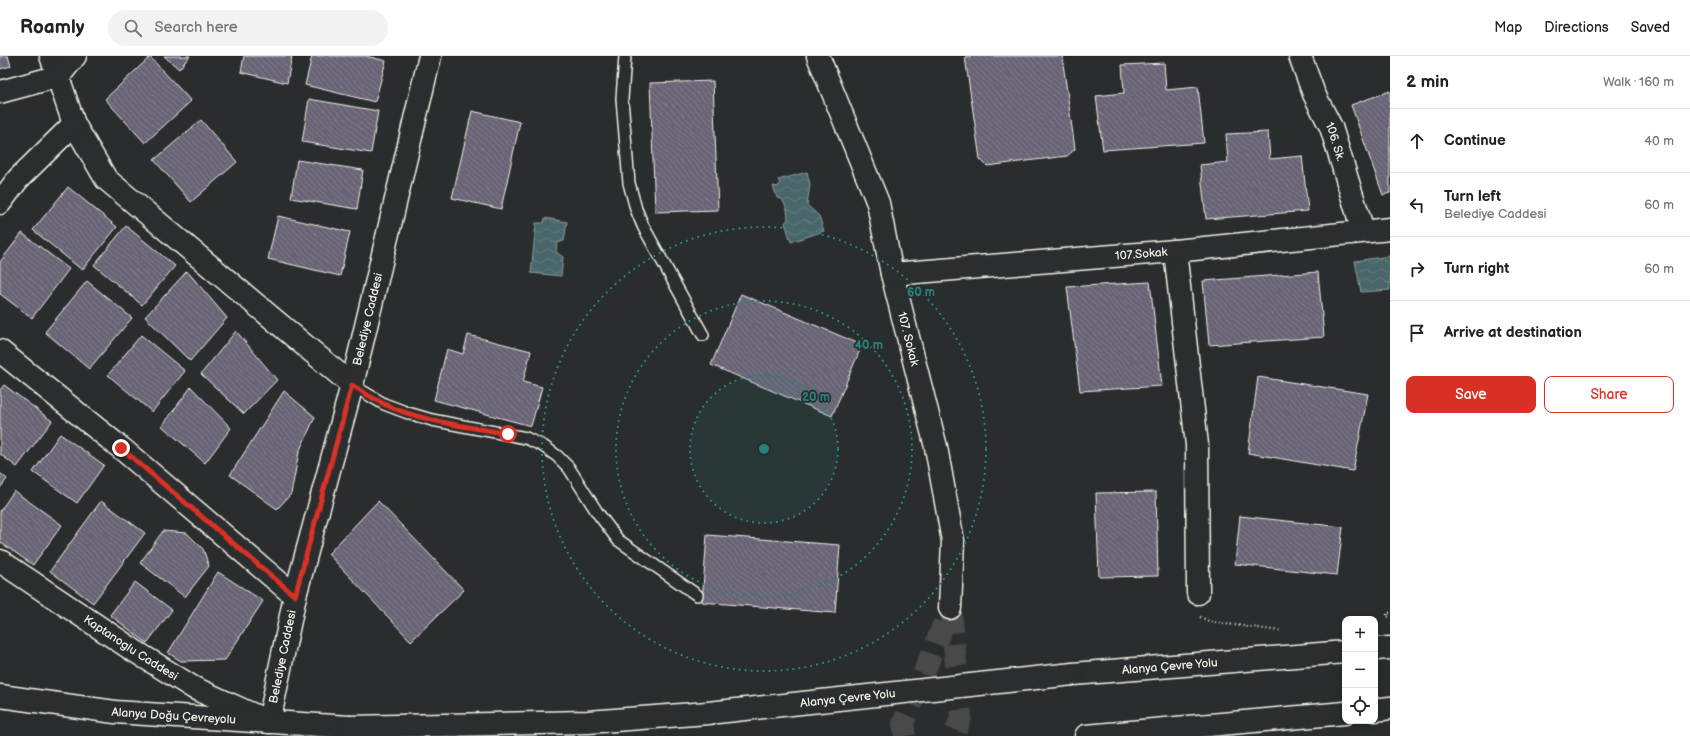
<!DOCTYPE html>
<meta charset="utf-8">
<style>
body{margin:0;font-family:"Balsamiq Sans",sans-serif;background:#f2f2f2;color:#222}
.controls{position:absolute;right:12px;bottom:12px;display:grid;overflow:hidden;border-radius:8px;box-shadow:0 2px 10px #0003}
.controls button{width:36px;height:36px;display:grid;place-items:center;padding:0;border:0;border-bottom:1px solid #e0e0e0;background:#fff;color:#222;font:20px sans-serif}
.stop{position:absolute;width:12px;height:12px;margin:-9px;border:3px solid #d93025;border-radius:50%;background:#fff}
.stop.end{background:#d93025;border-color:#fff;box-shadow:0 1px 4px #0008}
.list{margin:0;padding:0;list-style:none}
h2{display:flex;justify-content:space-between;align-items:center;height:52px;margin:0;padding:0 16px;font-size:17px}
h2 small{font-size:13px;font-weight:400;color:#767676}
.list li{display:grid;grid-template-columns:26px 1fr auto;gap:12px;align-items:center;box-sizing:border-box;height:64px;padding:0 16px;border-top:1px solid #e0e0e0}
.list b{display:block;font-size:15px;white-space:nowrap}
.list p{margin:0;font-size:13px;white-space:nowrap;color:#767676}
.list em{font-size:13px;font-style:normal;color:#767676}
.actions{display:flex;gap:8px;padding:12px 16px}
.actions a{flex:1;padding:9px 0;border:1px solid #d93025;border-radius:8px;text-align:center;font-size:14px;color:#d93025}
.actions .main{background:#d93025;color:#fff}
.icon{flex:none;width:22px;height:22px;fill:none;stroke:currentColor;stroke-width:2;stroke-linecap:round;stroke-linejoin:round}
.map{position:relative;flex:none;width:1390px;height:680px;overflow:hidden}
header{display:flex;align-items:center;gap:24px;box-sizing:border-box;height:56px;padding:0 20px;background:#fff;border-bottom:1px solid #e0e0e0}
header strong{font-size:19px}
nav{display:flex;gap:22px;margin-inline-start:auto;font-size:14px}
.search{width:280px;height:36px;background:#f2f2f2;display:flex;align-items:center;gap:10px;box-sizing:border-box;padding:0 14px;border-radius:22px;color:#767676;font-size:15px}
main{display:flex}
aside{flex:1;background:#fff}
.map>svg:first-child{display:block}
.water{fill:url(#water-waves);stroke:#8d9e9d}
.building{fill:url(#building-back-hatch);stroke:#f4f1e8}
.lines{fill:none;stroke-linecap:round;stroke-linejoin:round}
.minor-tunnel{stroke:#484a4a;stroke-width:22;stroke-dasharray:22 11;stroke-linecap:butt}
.service-casing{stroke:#f4f1e8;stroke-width:14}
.minor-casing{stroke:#f4f1e8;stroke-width:25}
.trunk-casing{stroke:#f4f1e8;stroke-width:25}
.path{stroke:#f4f1e8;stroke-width:2.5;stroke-dasharray:1 3;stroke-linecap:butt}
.service{stroke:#2a2d2e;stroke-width:11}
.minor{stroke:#2a2d2e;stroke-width:22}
.trunk{stroke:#2a2d2e;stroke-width:22}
.trunk-bridge-casing{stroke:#f4f1e8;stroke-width:25;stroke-linecap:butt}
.trunk-bridge{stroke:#2a2d2e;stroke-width:22}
.route{stroke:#d93025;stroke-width:5}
.ring{fill:none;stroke:#26827a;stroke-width:2;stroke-dasharray:2 4}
.labels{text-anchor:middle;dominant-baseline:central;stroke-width:3.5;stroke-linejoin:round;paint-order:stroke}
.street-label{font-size:12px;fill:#f4f1e8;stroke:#2a2d2e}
.centre{fill:#26827a;stroke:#2a2d2e;stroke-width:2}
.ring-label{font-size:12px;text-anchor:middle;font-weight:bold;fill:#26827a;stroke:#2a2d2e;stroke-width:3.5;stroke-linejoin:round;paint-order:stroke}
</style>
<header>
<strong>Roamly</strong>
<div class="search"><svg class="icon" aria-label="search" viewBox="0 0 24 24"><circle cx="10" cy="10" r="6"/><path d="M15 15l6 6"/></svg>Search here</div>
<nav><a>Map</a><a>Directions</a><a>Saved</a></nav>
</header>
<main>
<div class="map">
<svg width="1390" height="680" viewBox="0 0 1390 680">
<defs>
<pattern id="water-waves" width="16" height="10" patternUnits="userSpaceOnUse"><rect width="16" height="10" fill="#48666b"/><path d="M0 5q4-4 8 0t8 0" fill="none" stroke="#637c80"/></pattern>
<pattern id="building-back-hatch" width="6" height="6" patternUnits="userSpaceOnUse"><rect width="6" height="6" fill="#696476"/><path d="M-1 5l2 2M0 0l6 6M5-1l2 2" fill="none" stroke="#7f7b8a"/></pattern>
</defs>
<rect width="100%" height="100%" fill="#2a2d2e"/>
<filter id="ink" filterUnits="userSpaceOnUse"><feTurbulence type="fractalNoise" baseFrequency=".025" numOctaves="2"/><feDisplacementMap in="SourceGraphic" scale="8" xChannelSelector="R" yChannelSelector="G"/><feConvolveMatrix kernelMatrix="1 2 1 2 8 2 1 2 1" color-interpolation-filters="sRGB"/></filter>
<g filter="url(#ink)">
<path class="water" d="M 807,116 L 810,128 L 807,149 L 819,160 L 824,175 L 791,186 L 785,167 L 788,163 L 787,153 L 782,143 L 777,142 L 773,130 L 778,131 L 780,127 L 778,124 Z
M 545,162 L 567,166 L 564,185 L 557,187 L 556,196 L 563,201 L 561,220 L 531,217 L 536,167 L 544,167 Z
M 1390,200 L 1390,234 L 1361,236 L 1355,205 Z"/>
<path class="building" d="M 0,0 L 8,0 L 11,10 L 0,13 Z
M 164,0 L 190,0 L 179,13 Z
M 244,0 L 292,0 L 287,27 L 241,16 Z
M 312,0 L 366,0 L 386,5 L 375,46 L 305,29 Z
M 975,0 L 1062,0 L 1075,93 L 1067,100 L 987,110 L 980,103 L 965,1 Z
M 150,1 L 191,45 L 145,87 L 105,43 Z
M 1164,7 L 1166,34 L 1198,31 L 1204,87 L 1103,94 L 1096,40 L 1124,37 L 1122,9 Z
M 713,25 L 718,154 L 655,156 L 650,27 Z
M 1390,35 L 1390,137 L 1383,139 L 1351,49 Z
M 309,43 L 378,55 L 371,97 L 302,86 Z
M 472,55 L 520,66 L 501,153 L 452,142 Z
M 201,64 L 237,106 L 191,146 L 154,104 Z
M 1268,76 L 1270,103 L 1302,100 L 1308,155 L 1206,163 L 1200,109 L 1228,106 L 1226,78 Z
M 297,104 L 363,114 L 357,153 L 291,142 Z
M 68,131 L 117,171 L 82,214 L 33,174 Z
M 278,160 L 350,176 L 340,220 L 268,203 Z
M 126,170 L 175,210 L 142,249 L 94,209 Z
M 22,177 L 69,213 L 32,262 L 0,238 L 0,206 Z
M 187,215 L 227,262 L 190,305 L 145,261 Z
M 1318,216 L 1324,281 L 1209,289 L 1203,225 Z
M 87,225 L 132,262 L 89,313 L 45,276 Z
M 1150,226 L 1162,330 L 1080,335 L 1067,231 Z
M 741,238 L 862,289 L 832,360 L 711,309 Z
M 236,275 L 277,324 L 244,358 L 201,318 Z
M 141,279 L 185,315 L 152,356 L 108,319 Z
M 468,279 L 531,295 L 523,326 L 542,331 L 531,370 L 434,344 L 447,293 L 463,298 Z
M 1258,321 L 1368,338 L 1353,415 L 1248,397 Z
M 4,329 L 52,365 L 17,411 L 0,398 L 0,334 Z
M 191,331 L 231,372 L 205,407 L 162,370 Z
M 284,335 L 315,361 L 299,396 L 291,438 L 277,453 L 230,419 Z
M 60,378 L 104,409 L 77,447 L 33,416 Z
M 0,417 L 7,423 L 0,432 Z
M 14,435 L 62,469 L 33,509 L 0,486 L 0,455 Z
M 1156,436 L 1158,520 L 1099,521 L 1096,437 Z
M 101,445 L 145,477 L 93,547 L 50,515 Z
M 378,445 L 464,534 L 411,585 L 328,498 Z
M 1240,460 L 1343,471 L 1337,519 L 1235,508 Z
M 163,475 L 187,477 L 203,493 L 209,510 L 185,541 L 140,507 Z
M 707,479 L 840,489 L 835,557 L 702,546 Z
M 218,516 L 263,545 L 225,604 L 181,605 L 168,597 Z
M 135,526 L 172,554 L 147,587 L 110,559 Z"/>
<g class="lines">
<path class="minor-tunnel" d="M 951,555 L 961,661 L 954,680
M 905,680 L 903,668 L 950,552"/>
<defs>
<path id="service" d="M 625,0 L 622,43 L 629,127 L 636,153 L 643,170 L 703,279
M 352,329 L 384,348 L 408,357 L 432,364 L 526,382 L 543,390 L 557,400 L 569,412 L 597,456 L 618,484 L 697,539"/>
<g id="minor">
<path d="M 51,0 L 74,68 L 106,123 L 352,329"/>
<path id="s1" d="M 818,0 L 878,147 L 892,218 L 936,391 L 953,485 L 950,552"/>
<path id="s2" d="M 1300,0 L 1314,38 L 1331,71 L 1363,175"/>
<path d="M 0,36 L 59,20 L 75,0"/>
<path d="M 0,147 L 18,123 L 74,68"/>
<path d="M 1175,195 L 1197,389 L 1198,537"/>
<path id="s3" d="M 892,218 L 1175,195 L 1390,173"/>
<path d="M 0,295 L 121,392 L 295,540"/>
<path id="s4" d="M 0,505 L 133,594 L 194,632 L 269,666 L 295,540 L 352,329 L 430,0"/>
</g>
<g id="trunk">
<path d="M 1375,593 L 1390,592"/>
<path id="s5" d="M 1073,618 L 1345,596"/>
<path id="s6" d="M 0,640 L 115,656 L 349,671"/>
<path d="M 1375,654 L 1390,652"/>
<path d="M 1086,680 L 1345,657"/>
</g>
</defs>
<use href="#service" class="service-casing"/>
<use href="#minor" class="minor-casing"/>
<use href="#trunk" class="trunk-casing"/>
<path class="path" d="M 1390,557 L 1387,557 L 1387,561 L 1390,560
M 1200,561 L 1211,566 L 1281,575"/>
<use href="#service" class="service"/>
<use href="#minor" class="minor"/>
<use href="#trunk" class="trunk"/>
<defs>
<g id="trunk-bridge">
<path id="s7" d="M 349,671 L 588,666 L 708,657 L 1073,618"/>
</g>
</defs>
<use href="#trunk-bridge" class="trunk-bridge-casing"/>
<use href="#trunk-bridge" class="trunk-bridge"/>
</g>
</g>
<g class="lines" filter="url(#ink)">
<path class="route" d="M 121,392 L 295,540 L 352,329 C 362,336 372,342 384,348 C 422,366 467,370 508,378"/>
</g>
<circle cx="764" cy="393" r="74" fill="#26827a" fill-opacity=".12"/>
<g class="ring">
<circle cx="764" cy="393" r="74"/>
<circle cx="764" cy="393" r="148"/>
<circle cx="764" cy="393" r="222"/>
</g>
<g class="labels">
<g class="street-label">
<text stroke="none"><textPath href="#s2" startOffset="93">106. Sk.</textPath></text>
<text stroke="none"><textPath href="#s3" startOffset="250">107.Sokak</textPath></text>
<text stroke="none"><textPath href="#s4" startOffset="729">Belediye Caddesi</textPath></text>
<text stroke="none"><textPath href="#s1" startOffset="298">107. Sokak</textPath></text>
<text stroke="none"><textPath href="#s4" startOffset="157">Kaptanoglu Caddesi</textPath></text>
<text stroke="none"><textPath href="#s4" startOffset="381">Belediye Caddesi</textPath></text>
<text stroke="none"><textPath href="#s5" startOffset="97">Alanya Çevre Yolu</textPath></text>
<text stroke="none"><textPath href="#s7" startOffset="500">Alanya Çevre Yolu</textPath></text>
<text stroke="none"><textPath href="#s6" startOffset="175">Alanya Doğu Çevreyolu</textPath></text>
</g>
</g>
<circle cx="764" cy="393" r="6" class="centre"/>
<g class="ring-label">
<text x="921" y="240">60 m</text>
<text x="869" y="293">40 m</text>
<text x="816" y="345">20 m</text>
</g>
</svg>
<div class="controls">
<button>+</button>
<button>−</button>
<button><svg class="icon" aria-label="locate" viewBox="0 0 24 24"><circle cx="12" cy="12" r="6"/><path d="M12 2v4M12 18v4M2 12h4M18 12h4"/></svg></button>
</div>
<div class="stop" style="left:508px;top:378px"></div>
<div class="stop end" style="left:121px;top:392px"></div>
</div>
<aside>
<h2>2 min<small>Walk · 160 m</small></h2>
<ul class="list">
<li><svg class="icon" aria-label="ahead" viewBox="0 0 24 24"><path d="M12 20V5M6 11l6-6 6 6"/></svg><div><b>Continue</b></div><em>40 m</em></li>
<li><svg class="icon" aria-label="left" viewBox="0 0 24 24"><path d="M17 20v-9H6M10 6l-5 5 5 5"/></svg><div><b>Turn left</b><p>Belediye Caddesi</p></div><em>60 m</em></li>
<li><svg class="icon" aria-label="right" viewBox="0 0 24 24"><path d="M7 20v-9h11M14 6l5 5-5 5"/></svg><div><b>Turn right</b></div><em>60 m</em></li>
<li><svg class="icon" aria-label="arrive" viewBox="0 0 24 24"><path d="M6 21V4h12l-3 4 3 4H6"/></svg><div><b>Arrive at destination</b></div></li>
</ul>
<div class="actions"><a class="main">Save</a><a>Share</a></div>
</aside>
</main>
